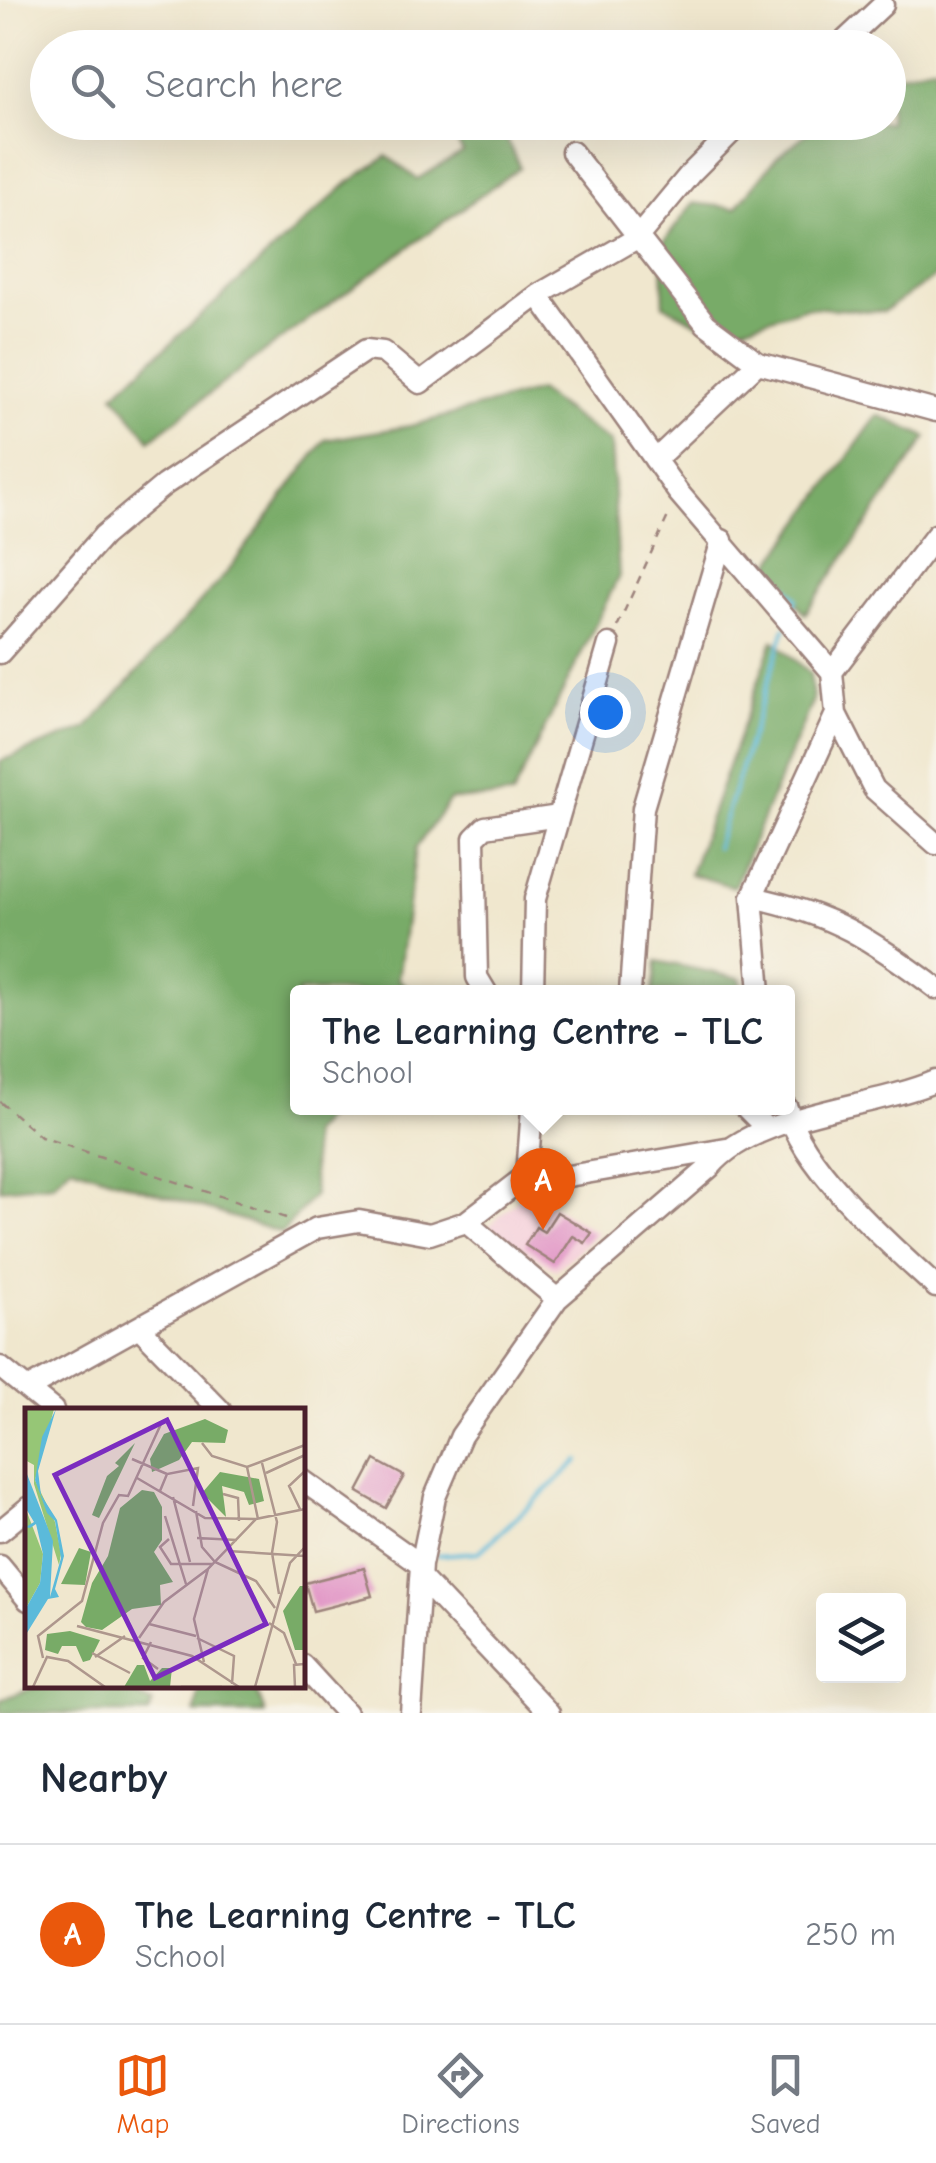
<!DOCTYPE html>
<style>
body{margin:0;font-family:"Comic Neue",sans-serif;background:#f6f6f7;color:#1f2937}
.controls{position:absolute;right:30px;bottom:30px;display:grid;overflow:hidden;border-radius:10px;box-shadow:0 10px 40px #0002}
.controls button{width:90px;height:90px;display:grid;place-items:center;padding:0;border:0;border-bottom:2px solid #e0e1e3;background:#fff;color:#1f2937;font:50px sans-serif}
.you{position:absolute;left:605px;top:712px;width:35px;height:35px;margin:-25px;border:8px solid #fff;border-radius:50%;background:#1a73e8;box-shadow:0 0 0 15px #1a73e833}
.badge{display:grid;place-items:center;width:65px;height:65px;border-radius:50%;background:#ea580c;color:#fff;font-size:32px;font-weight:700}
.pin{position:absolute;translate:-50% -82px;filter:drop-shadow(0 2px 5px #0008)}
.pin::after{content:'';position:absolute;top:52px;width:35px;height:30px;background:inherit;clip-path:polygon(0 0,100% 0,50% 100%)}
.popup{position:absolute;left:290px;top:985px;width:505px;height:130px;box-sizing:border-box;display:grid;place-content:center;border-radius:10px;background:#fff;filter:drop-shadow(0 2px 8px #0005);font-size:32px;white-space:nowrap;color:#747a83}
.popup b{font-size:38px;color:#1f2937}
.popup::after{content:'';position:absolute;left:50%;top:100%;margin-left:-20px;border:20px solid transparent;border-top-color:#fff}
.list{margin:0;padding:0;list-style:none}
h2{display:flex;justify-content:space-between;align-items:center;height:130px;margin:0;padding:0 40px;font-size:42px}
h2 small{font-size:32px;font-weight:400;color:#747a83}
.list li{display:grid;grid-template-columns:65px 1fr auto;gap:30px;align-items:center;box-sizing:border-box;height:180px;padding:0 40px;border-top:2px solid #e0e1e3}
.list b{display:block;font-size:38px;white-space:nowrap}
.list p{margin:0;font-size:32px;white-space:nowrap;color:#747a83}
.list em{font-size:32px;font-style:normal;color:#747a83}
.icon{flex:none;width:55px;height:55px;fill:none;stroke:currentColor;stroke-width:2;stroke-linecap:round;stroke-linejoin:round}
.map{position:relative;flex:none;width:936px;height:1713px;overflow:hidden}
.search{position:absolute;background:#fff;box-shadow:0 10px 40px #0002;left:30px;right:30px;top:30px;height:110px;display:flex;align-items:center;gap:25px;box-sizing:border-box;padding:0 35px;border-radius:55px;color:#747a83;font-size:38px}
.sheet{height:310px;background:#fff}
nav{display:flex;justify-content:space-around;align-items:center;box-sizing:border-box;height:140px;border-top:2px solid #e0e1e3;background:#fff;font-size:28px;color:#747a83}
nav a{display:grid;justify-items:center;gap:5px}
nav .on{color:#ea580c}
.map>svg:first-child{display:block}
.built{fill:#f5cfdb}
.forest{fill:#78ab67;stroke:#616549;stroke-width:2.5}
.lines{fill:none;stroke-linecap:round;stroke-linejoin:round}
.stream{stroke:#5bbada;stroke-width:4}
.building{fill:#e298c7}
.minor-casing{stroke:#9d837c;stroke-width:25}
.path{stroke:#9d837c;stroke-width:2.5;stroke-dasharray:8 8;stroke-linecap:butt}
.minor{stroke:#fff;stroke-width:20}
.inset-road{fill:none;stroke:#ae978d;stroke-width:2.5}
.view{fill:#7b2cbf;fill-opacity:0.15;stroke:#7b2cbf;stroke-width:5}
.inset-edge{fill:none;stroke:#4a1f2b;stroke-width:5}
</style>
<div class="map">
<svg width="936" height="1713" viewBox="0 0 936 1713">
<rect width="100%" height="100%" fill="#f7f3e8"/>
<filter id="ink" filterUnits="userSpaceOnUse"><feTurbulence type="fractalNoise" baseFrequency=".01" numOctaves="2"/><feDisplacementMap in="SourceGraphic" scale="20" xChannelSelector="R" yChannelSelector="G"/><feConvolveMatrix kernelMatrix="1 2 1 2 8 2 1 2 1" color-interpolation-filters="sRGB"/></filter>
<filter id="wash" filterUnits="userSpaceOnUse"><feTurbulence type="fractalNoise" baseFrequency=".0048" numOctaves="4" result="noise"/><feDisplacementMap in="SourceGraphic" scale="40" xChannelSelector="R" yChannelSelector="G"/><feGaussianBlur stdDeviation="2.25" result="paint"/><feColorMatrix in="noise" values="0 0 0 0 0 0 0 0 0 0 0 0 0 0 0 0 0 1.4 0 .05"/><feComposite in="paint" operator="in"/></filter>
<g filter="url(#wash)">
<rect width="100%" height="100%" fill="#f0e7ce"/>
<path class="built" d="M 528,1190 L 598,1233 L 556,1270 L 488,1227 Z"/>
<path class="forest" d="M 936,65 L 936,276 L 883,312 L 807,307 L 718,334 L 664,305 L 661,246 L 693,203 L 736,208 L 777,157 L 820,123 L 888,122 L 889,76 Z
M 446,123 L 518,123 L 504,134 L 520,167 L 262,353 L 150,440 L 114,394 L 348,183 L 387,156 L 417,179 L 463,152 Z
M 538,391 L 611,443 L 619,576 L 512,796 L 450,800 L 416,848 L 398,979 L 414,992 L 298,992 L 298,1108 L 336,1108 L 311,1134 L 314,1195 L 282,1233 L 71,1166 L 53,1184 L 0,1189 L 0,761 L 87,728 L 228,571 L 325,440 L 410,426 Z
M 878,415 L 927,437 L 805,614 L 769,566 Z
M 773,640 L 810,673 L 813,700 L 734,887 L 690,874 Z
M 657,961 L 740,978 L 743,992 L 653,992 Z
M 37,1686 L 117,1686 L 153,1703 L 149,1713 L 0,1713 L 0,1700 Z
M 200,1686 L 255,1686 L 265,1713 L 195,1713 Z"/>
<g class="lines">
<path class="stream" d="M 761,557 L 796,598 L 792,610
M 716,848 L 785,628
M 438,1555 L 479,1552 L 579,1460"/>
</g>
<g id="blocks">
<path class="building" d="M 557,1212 L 592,1233 L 585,1243 L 573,1236 L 555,1264 L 525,1245 L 536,1227 L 544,1232 Z
M 375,1460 L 404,1476 L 386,1508 L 358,1492 Z
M 364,1568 L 372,1596 L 313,1611 L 305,1583 Z"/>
</g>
</g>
<g filter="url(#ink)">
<use href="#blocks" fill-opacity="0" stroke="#9d837c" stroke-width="2.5"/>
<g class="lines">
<defs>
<path id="minor" d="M 837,48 L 883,5
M 572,152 L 706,324 L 758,363
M 538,295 L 678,492 L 832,672 L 836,714 L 874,789 L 936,844
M 655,460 L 758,363 L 936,411
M 0,653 L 103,536 L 164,485 L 366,350 L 383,352 L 420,383 L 538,295 L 637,238 L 690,174 L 742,122
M 832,672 L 936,535
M 752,897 C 833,914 871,939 936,988
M 486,992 L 477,977 L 474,838 L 485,827 L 559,816
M 533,992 L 535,899 L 609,644
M 630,992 L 643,808 L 722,540
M 760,992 L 752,897 L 836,714
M 746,1108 L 767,1129
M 787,1108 C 801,1167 891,1246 936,1287
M 527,1175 L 545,1180 L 726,1149
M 466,1222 L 557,1299
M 139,1327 L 220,1410
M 0,1367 L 53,1410
M 29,1388 L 317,1228 L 359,1221 L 430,1234 L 466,1222 L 527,1175 L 532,1108
M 302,1480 L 421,1565
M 0,1531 L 28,1508
M 0,1566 L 28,1600
M 421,1578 L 549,1713
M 302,1665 L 346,1713
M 411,1713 L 421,1565 L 435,1497 L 461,1436 L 557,1299 L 710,1167 C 756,1112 870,1109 936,1081"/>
</defs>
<use href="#minor" class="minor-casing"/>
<path class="path" d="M 617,627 L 670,512
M 0,1102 L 41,1137 L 292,1220"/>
<use href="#minor" class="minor"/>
</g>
</g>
<g transform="translate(25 1408)">
<rect width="280" height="280" fill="#f0e7ce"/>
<path d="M 0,1 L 29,1 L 10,72 L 30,114 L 36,146 L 34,157 L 9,76 L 9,57 L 0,52 ZM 0,99 L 18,146 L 15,175 L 0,202 Z" fill="#96c676"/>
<path d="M 180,11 L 203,22 L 200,35 L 167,34 L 154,52 L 127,64 L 125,51 L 139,26 ZM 110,35 L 74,110 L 67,107 L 82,68 L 94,58 L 90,55 ZM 195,64 L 234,71 L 239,93 L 224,97 L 219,84 L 197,78 L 201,109 L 177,85 ZM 117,82 L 129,84 L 137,99 L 137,132 L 129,144 L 148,174 L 135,177 L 136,197 L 107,201 L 77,222 L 61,219 L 56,214 L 67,175 L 83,148 L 95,100 ZM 54,140 L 66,144 L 60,177 L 36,176 ZM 275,178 L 280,178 L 280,242 L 270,242 L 258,203 ZM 45,223 L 75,232 L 65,252 L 58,254 L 51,238 L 37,238 L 33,246 L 20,242 L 22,226 ZM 112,257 L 119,257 L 125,273 L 137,260 L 147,260 L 145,279 L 99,279 Z" fill="#78ab67"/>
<path d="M 31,1 L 13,63 L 16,87 L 32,112 L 39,148 L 30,181 L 34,189 L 23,191 L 0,228 L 0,202 L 15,175 L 18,146 L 11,116 L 5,120 L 1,119 L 9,114 L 0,99 L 0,61 L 28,133 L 25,189 L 36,150 L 30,113 L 22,105 L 10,72 L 17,29 Z" fill="#5bbada"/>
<path class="inset-road" d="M 177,35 L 187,48 L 222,59 L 280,37M 107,51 L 142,66M 237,55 L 252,114 L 247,145 L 254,186M 222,59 L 233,111M 241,65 L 280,47M 112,70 L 180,110 L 231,111M 135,83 L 142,66 L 173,60 L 168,98M 198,86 L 213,90 L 214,113M 148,89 L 165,154M 275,101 L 264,78 L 280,63M 171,103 L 177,139 L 190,154 L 231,173 L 250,200M 140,108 L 161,176M 172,130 L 212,132M 144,131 L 135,139 L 146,156 L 187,156M 203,143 L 280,148M 244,215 L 259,225 L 271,256M 124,216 L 171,228M 52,218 L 167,248 L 214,279M 114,230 L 139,194 L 183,161M 172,230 L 209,248 L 207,276M 126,234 L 118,250 L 133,261M 67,245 L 105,265M 70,249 L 100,228M 18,250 L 13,228 L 57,193 L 78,115 L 94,87 L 103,88 L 136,16M 179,254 L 169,211 L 183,161 L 231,111 L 280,101M 8,279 L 22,249 L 43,253 L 80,279M 156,279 L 197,279M 230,279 L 265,155 L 280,139M 270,279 L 269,257 L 279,256"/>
<path class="view" d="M 142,12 L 241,216 L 130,270 L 30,67 Z"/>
<rect width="280" height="280" class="inset-edge"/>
</g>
</svg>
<div class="controls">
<button><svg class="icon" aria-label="layers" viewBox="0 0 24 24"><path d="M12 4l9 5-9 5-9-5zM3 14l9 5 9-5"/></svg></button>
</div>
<div class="you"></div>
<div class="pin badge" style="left:543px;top:1230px">A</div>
<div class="popup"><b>The Learning Centre - TLC</b>School</div>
<div class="search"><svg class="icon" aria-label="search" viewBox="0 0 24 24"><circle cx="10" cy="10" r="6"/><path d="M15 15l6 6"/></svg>Search here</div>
</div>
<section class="sheet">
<h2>Nearby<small></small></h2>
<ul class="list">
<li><span class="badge">A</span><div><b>The Learning Centre - TLC</b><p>School</p></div><em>250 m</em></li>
</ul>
</section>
<nav>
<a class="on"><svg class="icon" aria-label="map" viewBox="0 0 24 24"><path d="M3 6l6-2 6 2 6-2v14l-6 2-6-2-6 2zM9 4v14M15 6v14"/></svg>Map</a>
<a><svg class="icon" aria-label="directions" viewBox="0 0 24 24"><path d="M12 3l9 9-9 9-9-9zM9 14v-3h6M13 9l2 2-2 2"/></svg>Directions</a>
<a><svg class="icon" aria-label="saved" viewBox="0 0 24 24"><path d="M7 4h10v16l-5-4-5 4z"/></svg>Saved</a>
</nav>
